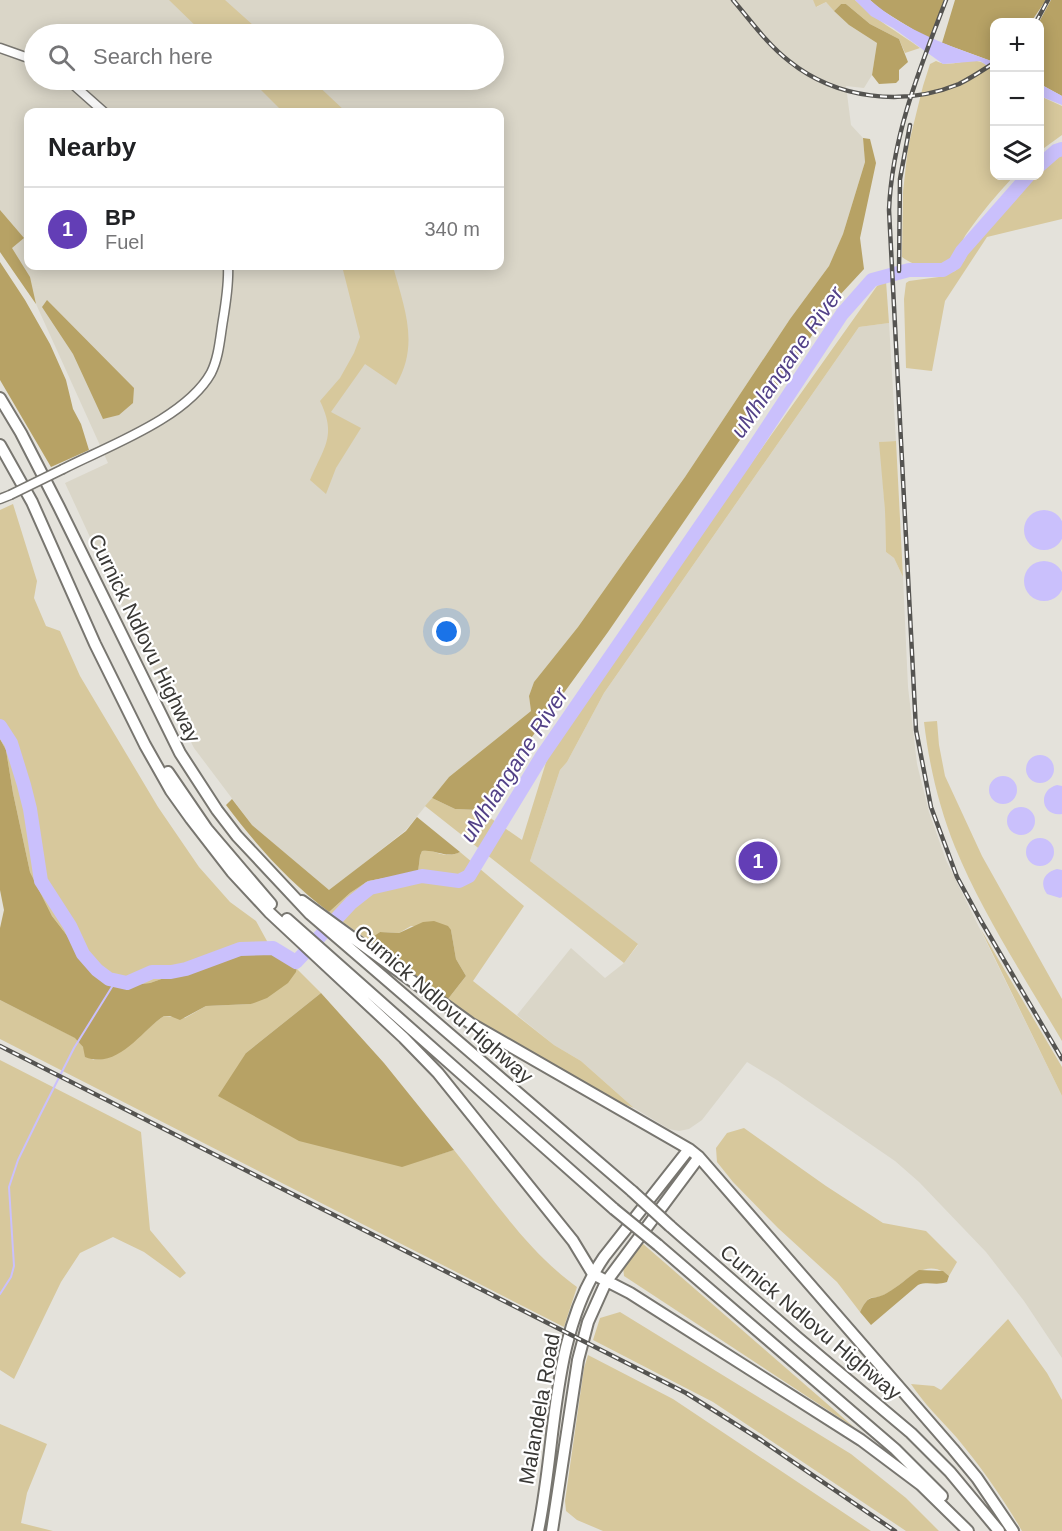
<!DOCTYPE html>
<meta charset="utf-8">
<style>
body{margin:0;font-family:Arial,sans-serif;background:#f2f2f2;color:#202124}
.controls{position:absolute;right:18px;top:18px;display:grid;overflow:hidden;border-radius:12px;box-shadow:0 3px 15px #0003}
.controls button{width:54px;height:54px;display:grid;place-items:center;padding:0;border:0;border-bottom:2px solid #e0e0e0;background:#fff;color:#202124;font:30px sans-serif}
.you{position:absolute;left:447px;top:632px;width:21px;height:21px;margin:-15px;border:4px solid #fff;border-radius:50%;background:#1a73e8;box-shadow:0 0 0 9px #1a73e833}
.badge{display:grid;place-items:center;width:39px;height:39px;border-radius:50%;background:#633eb6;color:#fff;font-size:20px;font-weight:700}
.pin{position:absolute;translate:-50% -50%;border:3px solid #fff;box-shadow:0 2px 6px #0006}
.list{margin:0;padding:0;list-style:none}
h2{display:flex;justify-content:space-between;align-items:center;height:78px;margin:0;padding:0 24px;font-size:26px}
h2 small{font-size:20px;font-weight:400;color:#757577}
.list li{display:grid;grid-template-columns:39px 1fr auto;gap:18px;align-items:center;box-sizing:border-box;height:84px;padding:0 24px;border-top:2px solid #e0e0e0}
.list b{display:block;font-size:22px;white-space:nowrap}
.list p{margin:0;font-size:20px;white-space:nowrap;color:#757577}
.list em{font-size:20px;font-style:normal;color:#757577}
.icon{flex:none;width:33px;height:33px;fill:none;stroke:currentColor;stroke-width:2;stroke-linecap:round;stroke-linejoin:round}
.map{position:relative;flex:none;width:1062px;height:1531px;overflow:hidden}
.search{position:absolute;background:#fff;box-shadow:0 3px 15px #0003;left:24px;top:24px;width:480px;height:66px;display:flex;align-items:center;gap:15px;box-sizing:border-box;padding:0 21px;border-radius:33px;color:#757577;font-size:22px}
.panel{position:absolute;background:#fff;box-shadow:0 3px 15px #0003;left:24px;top:108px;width:480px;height:162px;border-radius:12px}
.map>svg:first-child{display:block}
.built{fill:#dad6c8;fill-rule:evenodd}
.green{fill:#d7c89c}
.forest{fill:#b7a265}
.water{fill:#cac0fc}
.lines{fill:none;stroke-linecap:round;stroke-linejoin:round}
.stream{stroke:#cac0fc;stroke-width:2}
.river{stroke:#cac0fc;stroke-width:14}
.minor-casing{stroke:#787670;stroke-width:11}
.major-casing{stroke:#787670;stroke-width:14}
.minor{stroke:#fff;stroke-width:8}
.major{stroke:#fff;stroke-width:10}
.rail-casing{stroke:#555451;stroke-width:4.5}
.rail{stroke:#fff;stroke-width:2;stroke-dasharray:7;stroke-linecap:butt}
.minor-bridge-casing{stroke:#787670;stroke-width:11;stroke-linecap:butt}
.major-bridge-casing{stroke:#787670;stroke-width:14;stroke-linecap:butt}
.minor-bridge{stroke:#fff;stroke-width:8}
.major-bridge{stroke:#fff;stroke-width:10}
.labels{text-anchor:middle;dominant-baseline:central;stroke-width:4.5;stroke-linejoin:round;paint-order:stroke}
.street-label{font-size:21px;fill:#3a3936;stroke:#fff}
.water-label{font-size:22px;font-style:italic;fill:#524187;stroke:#fff}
</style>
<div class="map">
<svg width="1062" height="1531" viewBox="0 0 1062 1531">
<rect width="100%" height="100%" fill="#e4e2db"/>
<path class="built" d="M 0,0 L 813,0 L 817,7 L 826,2 L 849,25 L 877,43 L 872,75 L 864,88 L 846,86 L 851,125 L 863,138 L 865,162 L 843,234 L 829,266 L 790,319 L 685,477 L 624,562 L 578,627 L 534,682 L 529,696 L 531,711 L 449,777 L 406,830 L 329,891 L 252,825 L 194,748 L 126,615 L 65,483 L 108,463 L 36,304 L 0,252 ZM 34,34 L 494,34 L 494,80 L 34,80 ZM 28,112 L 500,112 L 500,266 L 28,266 Z
M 889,323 L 896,441 L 880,442 L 885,511 L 886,552 L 894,558 L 903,577 L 908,687 L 917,764 L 929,812 L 946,860 L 1062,1096 L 1062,1358 L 1024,1301 L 986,1252 L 919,1182 L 895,1161 L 777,1080 L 747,1062 L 702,1120 L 689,1129 L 679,1131 L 669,1129 L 634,1108 L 581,1061 L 554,1045 L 517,1015 L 571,948 L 605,978 L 624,963 L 638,945 L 530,861 L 560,770 L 567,762 L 604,693 L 859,327 Z"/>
<path class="green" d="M 169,0 L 225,0 L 263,34 L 204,34 Z
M 813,0 L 855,0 C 874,19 898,32 920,48 L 905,53 L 899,39 L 870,24 L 846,4 L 841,4 L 834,11 L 826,2 L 816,7 Z
M 936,61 C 951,69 966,57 981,62 C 986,64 990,68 994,71 L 994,176 L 1014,176 C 997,194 981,213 967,233 C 961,241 958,255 950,260 C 937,270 914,267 902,257 L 903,192 L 908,147 L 923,86 L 930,64 Z
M 251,80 L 312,80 L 346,112 L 283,112 Z
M 1040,96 L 1062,106 L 1062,135 L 1040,151 Z
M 1062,152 L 1062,219 L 987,237 L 945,301 L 932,371 L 906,368 L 904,299 L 906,283 L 909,281 L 939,277 L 955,271 L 964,261 L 974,239 L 1002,212 L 1031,176 L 1040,176 L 1040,168 Z
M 342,266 L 393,266 C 404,308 420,344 396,385 L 365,364 L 331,412 L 361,428 L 336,468 L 326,494 L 310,480 C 324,447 337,436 320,401 L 340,378 L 354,353 L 360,337 Z
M 886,281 L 889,323 L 859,327 L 604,693 L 567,762 L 560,770 L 530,861 L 638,944 L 624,963 L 425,806 L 432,798 L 455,809 L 479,810 L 522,840 L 548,756 L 684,558 L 877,286 Z
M 896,441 L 903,577 L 894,558 L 886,552 L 885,511 L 879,442 Z
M 13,504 L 37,581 L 34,598 L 46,626 L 60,631 L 80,676 L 158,807 L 199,867 L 230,902 L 256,921 L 273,952 L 241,951 L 150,983 L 122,986 L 107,982 L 90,970 L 79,958 L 72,942 L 52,916 L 30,872 L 13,793 L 6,750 L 0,739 L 0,510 Z
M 937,721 L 939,745 L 945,776 L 982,856 L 1062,999 L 1062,1041 C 1025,978 983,915 955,847 C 939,807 929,765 924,722 Z
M 430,850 C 441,855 449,857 460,852 L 524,906 L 473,981 L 554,1045 L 581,1061 L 634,1108 L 609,1098 L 482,1025 L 448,999 L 466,976 L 456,959 L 451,930 L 411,926 L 399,933 L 380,932 L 368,940 L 329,912 L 350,893 L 368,881 L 418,872 L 420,856 L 422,851 Z
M 980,928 L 1062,1067 L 1062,1096 Z
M 297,969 L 321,993 L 246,1053 L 402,1166 L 454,1150 C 492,1197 528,1252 577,1287 L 564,1327 L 0,1039 L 0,1000 L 76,1038 L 93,1060 C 128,1057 138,1033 164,1016 L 185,1018 L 206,1006 L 251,1004 Z
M 0,1060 L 141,1132 L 150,1230 L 186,1273 L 180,1278 L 144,1252 L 113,1237 L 80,1253 L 61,1282 L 14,1379 L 0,1370 Z
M 744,1128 L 826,1186 L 883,1223 L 926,1231 L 957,1262 L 949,1276 C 925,1255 906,1283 886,1294 C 871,1302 871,1290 860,1312 L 837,1282 L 778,1228 L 733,1182 L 717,1162 L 716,1148 L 727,1133 Z
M 642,1243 L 855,1428 L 624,1276 L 623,1266 Z
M 620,1312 L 851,1454 L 906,1498 L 939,1531 L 906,1531 L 713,1402 L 593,1340 L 600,1318 Z
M 1008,1319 L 1047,1373 L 1062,1400 L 1062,1531 L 1022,1531 C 1003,1498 981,1467 957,1438 C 941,1420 924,1404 911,1384 L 934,1386 L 941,1390 Z
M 588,1355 L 673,1399 L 871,1531 L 603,1531 L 577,1520 L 566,1511 L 565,1501 L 584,1368 Z
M 0,1424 L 47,1444 L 27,1493 L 21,1523 L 53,1531 L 0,1531 Z"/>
<path class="forest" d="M 870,0 L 944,0 L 930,40 L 880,9 Z
M 955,0 L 1046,0 L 1031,22 L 994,22 L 994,62 L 942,43 Z
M 1051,0 L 1062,0 L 1062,96 L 1040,84 L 1039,22 Z
M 841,4 L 846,4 L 870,24 L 899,39 L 908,62 L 899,70 L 899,80 L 896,83 L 879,84 L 872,75 L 877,43 L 849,25 L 834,11 Z
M 863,138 L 870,139 L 876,163 L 860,238 L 864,269 L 839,296 L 608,632 L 479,810 L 455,809 L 432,798 L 449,777 L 531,711 L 529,696 L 534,682 L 578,627 L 624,562 L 685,477 L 790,319 L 829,266 L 843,234 L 865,162 Z
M 0,210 L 24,238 L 12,248 L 30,277 L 36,304 L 0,252 Z
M 0,262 L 25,300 L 50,344 L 66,380 L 73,409 L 81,424 L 89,450 L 51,467 L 0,380 Z
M 47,300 L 134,388 L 133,403 L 119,415 L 103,419 L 73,354 L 42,307 Z
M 0,739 L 6,750 L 13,793 L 30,872 L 52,916 L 72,942 L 79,957 L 90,970 L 107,982 L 122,986 L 150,983 L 241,951 L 273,952 L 297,966 L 296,972 L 288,983 L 267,998 L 251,1004 L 206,1006 L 180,1020 L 170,1016 L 164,1016 C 141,1031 118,1070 85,1057 L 83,1047 L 75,1038 L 0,1000 L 0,928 L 4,910 L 0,890 Z
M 232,799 L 252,825 L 329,890 L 406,831 L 417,817 L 460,852 C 446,859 436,849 422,851 L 420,856 L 418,872 L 368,881 L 350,893 L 329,912 C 289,882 256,845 226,805 Z
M 434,921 L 448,926 L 451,930 L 456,959 L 466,976 L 448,999 L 368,940 L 380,932 L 399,933 L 423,922 Z
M 321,993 L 384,1063 L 454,1150 L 402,1167 L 299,1141 L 218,1096 L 246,1053 Z
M 919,1270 L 943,1271 L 949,1276 L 947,1282 C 936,1286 928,1281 918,1285 L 871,1325 L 860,1312 C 870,1291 872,1302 887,1293 C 898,1287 908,1277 919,1270 Z"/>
<path class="water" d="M 855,0 L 870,0 C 907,32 950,46 994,62 L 994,70 L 980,61 L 943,64 L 893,28 L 871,16 Z
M 1040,84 L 1062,96 L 1062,105 L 1040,96 Z
M1024 530a20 20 0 1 1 40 0a20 20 0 1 1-40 0Z
M1024 581a20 20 0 1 1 40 0a20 20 0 1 1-40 0Z
M1026 769a14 14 0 1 1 28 0a14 14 0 1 1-28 0Z
M989 790a14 14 0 1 1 28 0a14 14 0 1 1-28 0Z
M 1057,785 L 1062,786 L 1062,814 C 1041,817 1037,790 1057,785 Z
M1007 821a14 14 0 1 1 28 0a14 14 0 1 1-28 0Z
M1026 852a14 14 0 1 1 28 0a14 14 0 1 1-28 0Z
M 1057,869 L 1062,870 L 1062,897 L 1060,898 L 1047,894 C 1039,883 1044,872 1057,869 Z"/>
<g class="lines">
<path class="stream" d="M 0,1294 L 11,1277 L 14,1266 L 9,1187 L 18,1160 L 40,1115 L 74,1048 L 115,982 L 127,983"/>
<path class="river" d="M 1040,165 L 1056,151 L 1062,149
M 0,726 L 11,743 L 24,785 L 30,809 L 41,881 L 70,926 L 83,954 L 97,970 L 109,979 L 127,983 L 152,972 L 171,972 L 186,969 L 240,949 L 273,948 L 296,962 L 351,903 L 370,888 L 422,876 L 459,881 L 469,876 L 542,756 L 745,461 L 842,314 L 872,280 L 909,270 L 943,270 L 955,263 L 962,251 L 1028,176"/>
<defs>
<path id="minor" d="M 0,48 L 34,60
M 68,80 L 104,112
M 63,469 C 108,446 186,418 211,373 C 219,357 220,338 223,320 C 226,302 229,284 228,266
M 0,499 L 10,495"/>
<path id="major" d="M 0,398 L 21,433 L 59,507 L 180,753 L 217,810 L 237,836 L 310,914 L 632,1191
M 0,445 L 32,502 L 95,644 L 145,745 L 171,791 L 191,819 L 232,872 L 270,913 L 404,1038 L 438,1073 L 573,1241 L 593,1274 L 630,1293 L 861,1440 L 921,1485 L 968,1531
M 168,772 L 207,829 L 271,904
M 302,901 L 470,1023 L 689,1149 L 699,1157 L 953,1449 L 977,1478 L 1013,1531
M 287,919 L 614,1209
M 670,1226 L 798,1338 L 911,1433 L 950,1472 L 999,1531
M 658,1245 L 895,1449 L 942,1496
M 538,1531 C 557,1441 550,1336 604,1257 L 689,1149
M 552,1531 L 578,1360 L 588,1322 L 606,1282 L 699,1157"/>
</defs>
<use href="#minor" class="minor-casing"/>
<use href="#major" class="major-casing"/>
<use href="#minor" class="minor"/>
<use href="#major" class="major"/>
<defs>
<path id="rail" d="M 733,0 C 751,21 767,44 789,61 C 836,99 903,107 959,84 C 971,78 983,70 994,63
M 946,0 C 920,68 892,136 889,210 L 916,730 L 931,807 L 957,877 L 981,921 L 1062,1059
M 1036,22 L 1048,0
M 899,271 L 900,179 L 910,125
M 0,1046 L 686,1393 L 761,1440 L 895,1531"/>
</defs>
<use href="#rail" class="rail-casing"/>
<use href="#rail" class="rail"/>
<defs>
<path id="minor-bridge" d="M 10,495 L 63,469"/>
<path id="major-bridge" d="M 632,1191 L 670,1226
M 614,1209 L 658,1245"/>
</defs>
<use href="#minor-bridge" class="minor-bridge-casing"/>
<use href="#major-bridge" class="major-bridge-casing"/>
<use href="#minor-bridge" class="minor-bridge"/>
<use href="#major-bridge" class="major-bridge"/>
</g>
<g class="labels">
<g class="street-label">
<text transform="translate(145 638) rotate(64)">Curnick Ndlovu Highway</text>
<text transform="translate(444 1004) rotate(41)">Curnick Ndlovu Highway</text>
<text transform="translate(811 1322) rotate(40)">Curnick Ndlovu Highway</text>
<text transform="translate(539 1409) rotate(-80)">Malandela Road</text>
</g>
<g class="water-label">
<text transform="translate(787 362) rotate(-55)">uMhlangane River</text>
<text transform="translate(514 765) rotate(-57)">uMhlangane River</text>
</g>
</g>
</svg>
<div class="controls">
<button>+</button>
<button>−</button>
<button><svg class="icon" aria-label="layers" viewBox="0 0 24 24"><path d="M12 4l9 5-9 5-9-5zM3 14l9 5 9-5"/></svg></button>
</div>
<div class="you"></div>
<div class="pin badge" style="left:758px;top:861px">1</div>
<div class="search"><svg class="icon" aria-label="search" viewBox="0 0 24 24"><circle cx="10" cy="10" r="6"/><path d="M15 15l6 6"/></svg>Search here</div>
<section class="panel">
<h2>Nearby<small></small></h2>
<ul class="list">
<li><span class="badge">1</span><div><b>BP</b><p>Fuel</p></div><em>340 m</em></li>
</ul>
</section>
</div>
